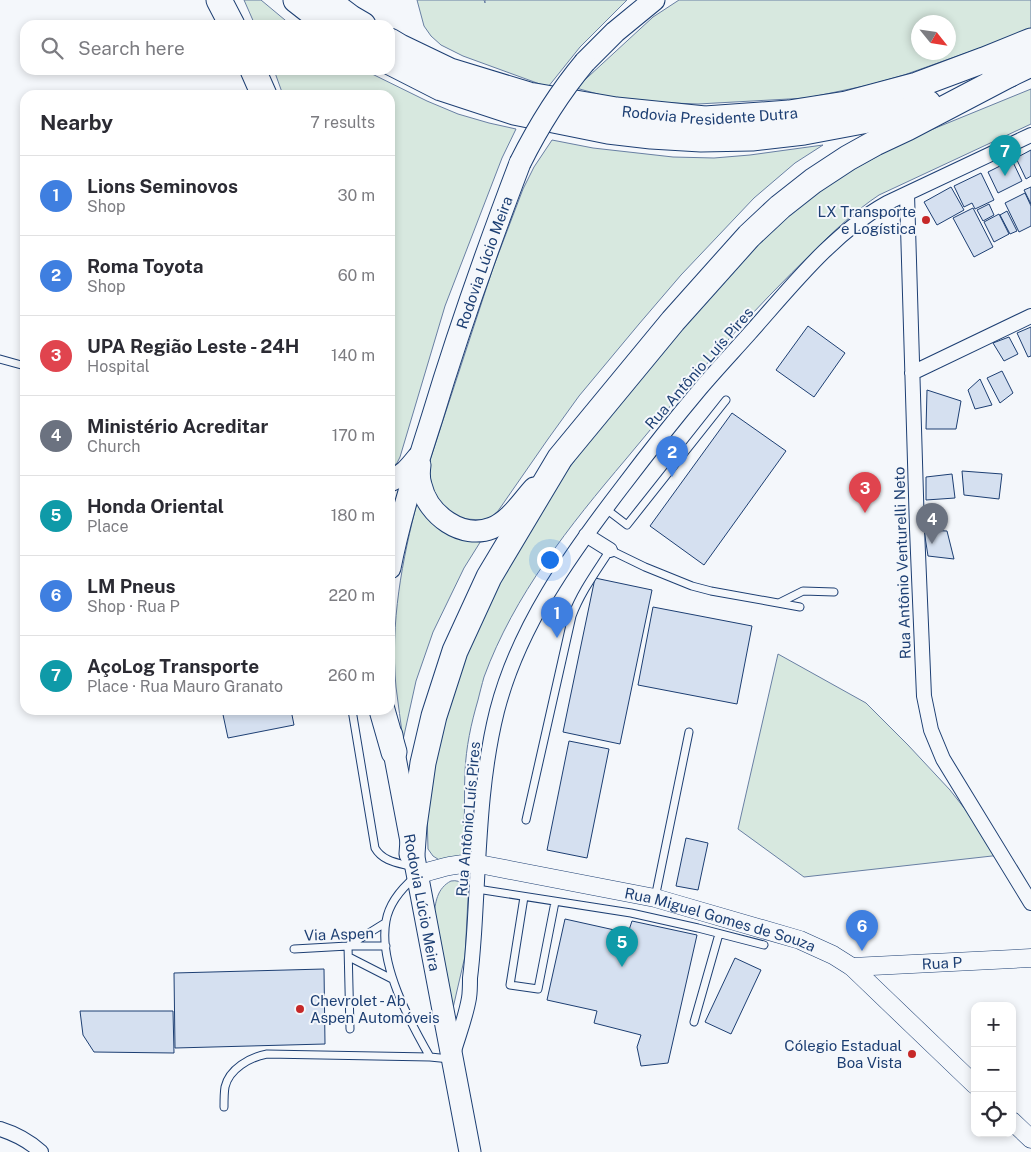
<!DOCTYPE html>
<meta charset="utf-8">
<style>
body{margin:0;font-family:"Public Sans",sans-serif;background:#f7f7f7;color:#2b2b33}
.controls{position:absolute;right:15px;bottom:15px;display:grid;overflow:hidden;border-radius:10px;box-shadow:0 2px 8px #0003}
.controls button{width:45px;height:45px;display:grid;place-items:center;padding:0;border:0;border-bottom:1px solid #e1e1e2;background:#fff;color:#2b2b33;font:25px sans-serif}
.compass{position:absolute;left:911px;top:15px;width:45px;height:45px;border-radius:50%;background:#fff;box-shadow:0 2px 8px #0003;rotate:120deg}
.you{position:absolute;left:549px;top:559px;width:18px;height:18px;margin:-12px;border:4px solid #fff;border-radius:50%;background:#1a73e8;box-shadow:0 0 0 8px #1a73e833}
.badge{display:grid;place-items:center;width:32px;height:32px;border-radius:50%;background:#c62828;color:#fff;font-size:16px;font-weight:700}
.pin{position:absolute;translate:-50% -41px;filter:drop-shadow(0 1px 2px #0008)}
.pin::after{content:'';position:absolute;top:26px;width:18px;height:15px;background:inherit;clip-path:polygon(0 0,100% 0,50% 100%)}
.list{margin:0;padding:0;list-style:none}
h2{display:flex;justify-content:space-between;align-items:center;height:65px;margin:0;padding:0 20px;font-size:21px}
h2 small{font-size:16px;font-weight:400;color:#7c7c81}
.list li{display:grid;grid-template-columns:32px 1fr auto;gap:15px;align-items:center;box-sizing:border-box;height:80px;padding:0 20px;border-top:1px solid #e1e1e2}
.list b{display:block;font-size:19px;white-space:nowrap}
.list p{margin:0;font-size:16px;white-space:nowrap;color:#7c7c81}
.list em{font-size:16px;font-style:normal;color:#7c7c81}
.icon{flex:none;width:28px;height:28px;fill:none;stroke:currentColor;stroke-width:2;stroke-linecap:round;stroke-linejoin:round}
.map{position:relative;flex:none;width:1031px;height:1152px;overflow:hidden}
.search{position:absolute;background:#fff;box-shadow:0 2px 8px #0003;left:20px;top:20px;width:375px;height:55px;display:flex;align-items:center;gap:12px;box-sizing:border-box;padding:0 18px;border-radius:15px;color:#7c7c81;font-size:19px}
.panel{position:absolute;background:#fff;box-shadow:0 2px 8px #0003;left:20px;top:90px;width:375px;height:625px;border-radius:15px}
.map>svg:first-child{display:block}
.green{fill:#d7e8df;stroke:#687fa3;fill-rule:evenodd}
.building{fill:#d5e0f0;stroke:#1d3f73}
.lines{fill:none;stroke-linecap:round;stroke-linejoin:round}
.service-casing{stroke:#1d3f73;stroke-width:9}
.minor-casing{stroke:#1d3f73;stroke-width:16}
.tertiary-casing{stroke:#1d3f73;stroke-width:19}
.primary-casing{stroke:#1d3f73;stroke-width:23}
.motorway-casing{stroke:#1d3f73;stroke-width:27}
.service{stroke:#f4f7fb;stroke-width:7}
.minor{stroke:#f4f7fb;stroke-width:14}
.tertiary{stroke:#f4f7fb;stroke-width:18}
.primary{stroke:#f4f7fb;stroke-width:21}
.motorway{stroke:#f4f7fb;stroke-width:25}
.primary-bridge-casing{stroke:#1d3f73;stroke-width:23;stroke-linecap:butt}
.primary-bridge{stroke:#f4f7fb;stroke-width:21}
.poi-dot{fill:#c62828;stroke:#f4f7fb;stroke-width:2}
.labels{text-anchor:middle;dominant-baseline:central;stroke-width:4;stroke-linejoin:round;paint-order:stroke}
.street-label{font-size:15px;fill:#1d3f73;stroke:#f4f7fb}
.poi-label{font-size:15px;fill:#1d3f73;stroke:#f4f7fb;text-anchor:end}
</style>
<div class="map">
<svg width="1031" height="1152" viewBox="0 0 1031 1152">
<rect width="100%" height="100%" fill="#f4f7fb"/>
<path class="green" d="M 244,0 L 261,0 L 291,25 L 255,25 Z
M 417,0 L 484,0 L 485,3 L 485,0 L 627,0 L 580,47 L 548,87 L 463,56 L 441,45 L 431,36 L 424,26 Z
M 679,0 L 1031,0 L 1031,30 L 904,75 L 869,85 L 807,98 L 698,104 L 647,102 L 605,96 L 576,88 L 653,17 ZM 918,22 L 948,22 L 948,52 L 918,52 Z
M 274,70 L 364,70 L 427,101 L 458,114 L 489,123 L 516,129 L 502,158 L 445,306 L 400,457 L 397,463 L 390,469 L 390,95 L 283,95 Z
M 1031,89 L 1031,124 L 879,195 C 855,211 835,230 815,250 C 784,280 755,310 727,341 C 692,380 659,419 626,459 C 570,525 514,595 484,677 C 482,684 480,692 478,700 C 471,724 466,747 465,772 C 464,790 465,808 464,825 C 464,835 465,848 461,857 L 441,861 L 433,856 L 428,849 L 427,812 L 429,783 L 468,636 L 551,493 L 588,442 L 714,284 L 819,188 L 911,138 Z
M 552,140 L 593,148 L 673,157 L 714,158 L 750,155 L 823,145 L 795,163 L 754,198 L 681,275 L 639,324 L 579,396 L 548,439 L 498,511 L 491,517 L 482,520 L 466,519 L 458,517 L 441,506 L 427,476 L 427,469 L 493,268 L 523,189 L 534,167 Z
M 418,499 L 484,536 L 464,568 L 433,632 L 416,681 L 403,740 C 401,722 398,705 396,687 C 390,623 402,560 418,499 Z
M 778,654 L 866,703 L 908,745 L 950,790 L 1001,855 L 804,877 L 738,829 Z
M 451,881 C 462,879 467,887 468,898 L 465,956 L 453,1008 L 434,917 C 435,903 437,888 451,881 Z"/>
<path class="building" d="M 1031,150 L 1031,176 L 1026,179 L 1016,158 Z
M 1012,160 L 1022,181 L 998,193 L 988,172 Z
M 981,173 L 994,200 L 975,209 L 972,203 L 964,207 L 954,186 Z
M 951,187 L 964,210 L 937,225 L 924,202 Z
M 1031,187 L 1031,204 L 1024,190 Z
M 1025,193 L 1031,206 L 1031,226 L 1019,232 L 1005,203 Z
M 989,204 L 994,215 L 983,221 L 977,210 Z
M 973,208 L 993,247 L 974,257 L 953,218 Z
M 1007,211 L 1017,231 L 1010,234 L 1000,215 Z
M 999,214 L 1009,234 L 994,242 L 984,222 Z
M 808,326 L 845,353 L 814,397 L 776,370 Z
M 1031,327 L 1031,356 L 1028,357 L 1017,333 Z
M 1009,337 L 1018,354 L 1004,361 L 993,343 Z
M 1002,371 L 1013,393 L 1000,403 L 987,378 Z
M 980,379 L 992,405 L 975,409 L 968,390 Z
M 927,390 L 961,401 L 956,429 L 926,429 Z
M 732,413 L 786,451 L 704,565 L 650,526 Z
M 962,471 L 1002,474 L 999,499 L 964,495 Z
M 952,474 L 955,498 L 926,500 L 926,477 Z
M 924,530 L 947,531 L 954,559 L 928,556 Z
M 595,578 L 652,590 L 620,744 L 563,732 Z
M 653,607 L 752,626 L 737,704 L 638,685 Z
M 222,710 L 291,710 L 294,725 L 228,738 Z
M 569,741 L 609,749 L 587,858 L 547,850 Z
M 686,838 L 708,843 L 698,890 L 676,886 Z
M 565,919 L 628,933 L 632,921 L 697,935 L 668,1063 L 641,1066 L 637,1047 L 641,1035 L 594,1023 L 597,1011 L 547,1000 Z
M 735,958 L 761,970 L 731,1034 L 705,1022 Z
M 324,969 L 325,1044 L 175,1048 L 174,973 Z
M 80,1011 L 173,1011 L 174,1053 L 94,1052 L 83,1035 Z"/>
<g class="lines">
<defs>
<path id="service" d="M 0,359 L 25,366
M 606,509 L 627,525 L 726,400
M 779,603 L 803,591 L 834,592
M 352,710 L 375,848 C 383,862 399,863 413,867
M 526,820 L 572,616 C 581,592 596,572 610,550 L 645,567 L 692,586 L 711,591 L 800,607
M 415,877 C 401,889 389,903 386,921 C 378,964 410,1022 430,1057 L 450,1059
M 477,889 L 631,913 L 698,928 L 764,945
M 524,897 L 510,985 L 538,989 L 555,902
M 655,898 L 689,732
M 294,949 L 348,946 L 386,946
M 349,957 L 392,979
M 694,1022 L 719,934
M 350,1029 L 348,946 L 385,923
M 224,1107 C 224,1101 224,1093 225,1087 C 229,1069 250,1057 267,1054 L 430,1057"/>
<path id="minor" d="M 907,194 L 917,529 L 924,696 L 931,730 L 943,759 L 1031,903
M 912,373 L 1031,316
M 586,535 L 610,550
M 454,1051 C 459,1034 466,1016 469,998 C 470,992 470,985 470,978 C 472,963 473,948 474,934 C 479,859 479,783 497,711 C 519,626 570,555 623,486 C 648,453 674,420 700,389 C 717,369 734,351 750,333 C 791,287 833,233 887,203 L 1031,135
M 0,1129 C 16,1134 29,1141 41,1152"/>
<g id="tertiary">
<path id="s1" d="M 417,875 C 437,869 457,862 479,864 L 655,898 L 800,940 L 833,955 L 852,967 L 975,1085"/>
<path id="s2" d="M 852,967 L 1031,958"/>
<path d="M 1012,1121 L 1031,1139"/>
</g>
<g id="primary">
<path d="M 585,62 L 615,32 L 654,0"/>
<path d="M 420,465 C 419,472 419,479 421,485 C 428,515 462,540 492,528 C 510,521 522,501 534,488"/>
<path d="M 390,481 C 403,476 410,467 418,457"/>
<path id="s3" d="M 390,568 C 400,517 416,468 432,418 C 458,332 488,247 520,163"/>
<path id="s4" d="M 392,735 L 394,752 L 470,1152"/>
</g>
<g id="motorway">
<path d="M 219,0 L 232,25"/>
<path d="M 296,0 L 328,25"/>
<path d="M 327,0 L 351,18 L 363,25"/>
<path id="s5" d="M 390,41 L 400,47 L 450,71 L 529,95 L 616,110 L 705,119 L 789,113 L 846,104 L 917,85 L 984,60 L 1031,41"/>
<path d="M 390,62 L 441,88 L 514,112 L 608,131 L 651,136 L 701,139 L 752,138 L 804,132 L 868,120 L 905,111 L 928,103"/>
<path d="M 253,70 L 264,95"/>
<path d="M 994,79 L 1010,74 L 1031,64"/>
<path d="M 382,710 L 394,752"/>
<path d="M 412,854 L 414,826 L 423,763 L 434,716 L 455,651 L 489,577 L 560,458 L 673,321 L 749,236 L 780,207 L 813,181 L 848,158 L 875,143 L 907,128 L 1010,74"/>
</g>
</defs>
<use href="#service" class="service-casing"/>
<use href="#minor" class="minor-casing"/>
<use href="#tertiary" class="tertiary-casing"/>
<use href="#primary" class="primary-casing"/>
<use href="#motorway" class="motorway-casing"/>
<use href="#service" class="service"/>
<use href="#minor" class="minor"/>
<use href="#tertiary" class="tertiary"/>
<use href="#primary" class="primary"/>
<use href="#motorway" class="motorway"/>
<defs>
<path id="primary-bridge" d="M 520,163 C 538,127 559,93 585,62"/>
</defs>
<use href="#primary-bridge" class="primary-bridge-casing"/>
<use href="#primary-bridge" class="primary-bridge"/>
</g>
<g class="poi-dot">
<circle cx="926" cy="220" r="5"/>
<circle cx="300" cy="1009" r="5"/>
<circle cx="912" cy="1054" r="5"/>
</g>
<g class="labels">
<g class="street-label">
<text stroke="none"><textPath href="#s5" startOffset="332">Rodovia Presidente Dutra</textPath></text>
<text stroke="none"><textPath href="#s3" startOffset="320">Rodovia Lúcio Meira</textPath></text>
<text transform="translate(699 368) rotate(-49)">Rua Antônio Luís Pires</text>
<text transform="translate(902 563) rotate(-92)">Rua Antônio Venturelli Neto</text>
<text transform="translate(468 819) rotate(-85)">Rua Antônio Luís Pires</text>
<text stroke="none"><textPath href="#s4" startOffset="170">Rodovia Lúcio Meira</textPath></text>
<text stroke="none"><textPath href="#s1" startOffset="311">Rua Miguel Gomes de Souza</textPath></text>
<text transform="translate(339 934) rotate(-2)">Via Aspen</text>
<text stroke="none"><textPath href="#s2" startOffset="90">Rua P</textPath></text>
</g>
<g class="poi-label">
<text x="916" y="211">LX Transporte<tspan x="916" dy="17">e Logística</tspan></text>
<text x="310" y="1000" text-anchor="start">Chevrolet - Ab<tspan x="310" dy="17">Aspen Automóveis</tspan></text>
<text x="902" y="1045">Cólegio Estadual<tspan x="902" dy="17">Boa Vista</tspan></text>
</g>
</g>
</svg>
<div class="controls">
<button>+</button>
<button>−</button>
<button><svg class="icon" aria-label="locate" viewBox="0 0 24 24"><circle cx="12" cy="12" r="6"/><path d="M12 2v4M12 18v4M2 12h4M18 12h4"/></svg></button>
</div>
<svg class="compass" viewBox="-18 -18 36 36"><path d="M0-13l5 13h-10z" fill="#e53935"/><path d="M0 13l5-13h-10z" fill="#7c7c81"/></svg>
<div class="you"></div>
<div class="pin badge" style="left:557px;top:638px;background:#3f7fe0">1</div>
<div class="pin badge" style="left:672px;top:477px;background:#3f7fe0">2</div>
<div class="pin badge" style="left:865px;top:513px;background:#e0444e">3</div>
<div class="pin badge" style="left:932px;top:544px;background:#6b7280">4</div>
<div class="pin badge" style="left:622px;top:967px;background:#0f9aa8">5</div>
<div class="pin badge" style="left:862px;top:951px;background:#3f7fe0">6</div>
<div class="pin badge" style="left:1005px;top:176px;background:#0f9aa8">7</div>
<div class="search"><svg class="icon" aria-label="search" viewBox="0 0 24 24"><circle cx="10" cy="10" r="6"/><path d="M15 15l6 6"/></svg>Search here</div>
<section class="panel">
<h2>Nearby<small>7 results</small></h2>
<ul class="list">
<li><span class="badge" style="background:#3f7fe0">1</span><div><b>Lions Seminovos</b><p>Shop</p></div><em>30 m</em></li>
<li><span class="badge" style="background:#3f7fe0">2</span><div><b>Roma Toyota</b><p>Shop</p></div><em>60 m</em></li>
<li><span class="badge" style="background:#e0444e">3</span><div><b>UPA Região Leste - 24H</b><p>Hospital</p></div><em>140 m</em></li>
<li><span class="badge" style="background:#6b7280">4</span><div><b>Ministério Acreditar</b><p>Church</p></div><em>170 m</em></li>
<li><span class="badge" style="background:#0f9aa8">5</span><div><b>Honda Oriental</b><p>Place</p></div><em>180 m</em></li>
<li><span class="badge" style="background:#3f7fe0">6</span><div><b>LM Pneus</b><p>Shop · Rua P</p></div><em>220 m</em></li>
<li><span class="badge" style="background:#0f9aa8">7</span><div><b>AçoLog Transporte</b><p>Place · Rua Mauro Granato</p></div><em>260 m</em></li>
</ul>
</section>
</div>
